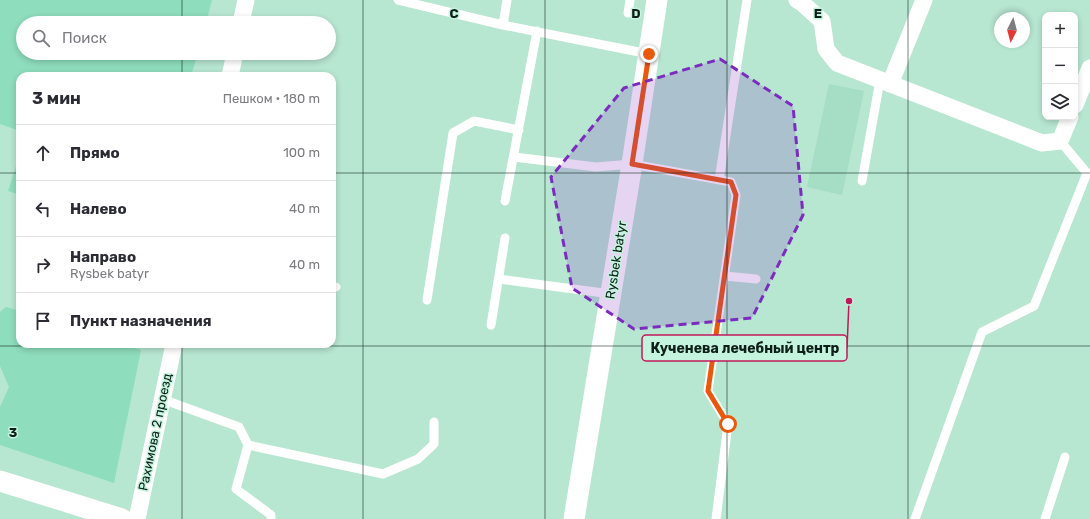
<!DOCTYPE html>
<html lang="ru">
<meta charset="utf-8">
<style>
body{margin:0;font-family:Rubik,sans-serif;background:#f7f7f7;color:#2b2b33}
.controls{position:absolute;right:12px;top:12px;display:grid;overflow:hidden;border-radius:8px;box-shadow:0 2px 6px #0003}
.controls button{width:36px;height:36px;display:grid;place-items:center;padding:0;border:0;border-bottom:1px solid #e1e1e2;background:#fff;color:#2b2b33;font:20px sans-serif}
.compass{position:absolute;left:994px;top:12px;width:36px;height:36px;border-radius:50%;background:#fff;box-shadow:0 2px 6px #0003;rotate:186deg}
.stop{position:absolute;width:12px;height:12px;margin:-9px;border:3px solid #ea580c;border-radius:50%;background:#fff}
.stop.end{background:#ea580c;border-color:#fff;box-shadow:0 1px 4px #0008}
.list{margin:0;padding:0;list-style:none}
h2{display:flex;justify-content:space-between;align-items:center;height:52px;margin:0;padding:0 16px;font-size:17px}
h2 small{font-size:13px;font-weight:400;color:#7c7c81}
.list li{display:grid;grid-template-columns:26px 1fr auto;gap:12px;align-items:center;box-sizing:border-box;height:56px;padding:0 16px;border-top:1px solid #e1e1e2}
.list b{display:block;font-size:15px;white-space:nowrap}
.list p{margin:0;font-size:13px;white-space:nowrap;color:#7c7c81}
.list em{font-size:13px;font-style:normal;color:#7c7c81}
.icon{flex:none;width:22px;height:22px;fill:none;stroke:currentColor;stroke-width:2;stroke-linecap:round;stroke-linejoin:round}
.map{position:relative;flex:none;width:1090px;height:519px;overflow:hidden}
.search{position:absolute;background:#fff;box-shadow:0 2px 6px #0003;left:16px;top:16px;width:320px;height:44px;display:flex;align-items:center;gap:10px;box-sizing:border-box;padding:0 14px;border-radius:22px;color:#7c7c81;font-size:15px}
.panel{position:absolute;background:#fff;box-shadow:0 2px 6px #0003;left:16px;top:72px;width:320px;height:276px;border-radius:12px}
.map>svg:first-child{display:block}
.built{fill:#a5ddc5}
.green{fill:#8eddbc}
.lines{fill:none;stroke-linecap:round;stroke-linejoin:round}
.service{stroke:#fff;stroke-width:9}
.minor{stroke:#fff;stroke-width:17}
.tertiary{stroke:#fff;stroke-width:21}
.route{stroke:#ea580c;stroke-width:5}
.marked{fill:#7b2cbf;fill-opacity:0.2;stroke:#7b2cbf;stroke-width:3;stroke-dasharray:8 5;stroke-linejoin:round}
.grid{fill:none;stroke:#0d1f18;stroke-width:1;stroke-opacity:0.55}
.labels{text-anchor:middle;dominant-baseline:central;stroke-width:3;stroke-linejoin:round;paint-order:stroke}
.street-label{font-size:13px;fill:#0d1f18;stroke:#c4f4de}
.grid-label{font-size:13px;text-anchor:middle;font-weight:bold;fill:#0d1f18;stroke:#c4f4de;stroke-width:3;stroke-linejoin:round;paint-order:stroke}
.leader{fill:none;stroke:#c2185b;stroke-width:1.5}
.callout-dot{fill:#c2185b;stroke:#c4f4de;stroke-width:1.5}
.callout{fill:#c4f4de;stroke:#c2185b;stroke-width:1.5}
.callout-label{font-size:14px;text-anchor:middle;font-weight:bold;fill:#0d1f18}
</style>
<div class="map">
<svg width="1090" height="519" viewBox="0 0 1090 519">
<rect width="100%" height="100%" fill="#b7e6d1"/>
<path class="built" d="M 829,84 L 864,91 L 842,195 L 807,187 Z"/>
<path class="green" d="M 0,0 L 212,0 L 206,23 L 23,23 L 23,53 L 198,53 L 191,76 L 20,76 L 20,131 L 0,124 Z
M 20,154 L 20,195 L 8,191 Z
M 6,307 L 20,311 L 20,344 L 121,344 L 141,350 L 114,483 L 0,445 L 0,407 L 9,387 L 0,366 L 0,312 Z"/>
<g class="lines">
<path class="service" d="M 398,0 L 503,25 L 649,54
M 628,13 L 630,0
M 503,25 L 507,0
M 514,157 L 596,167 L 632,164 L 731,182 L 736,195 L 708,391 L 728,424 L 716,519
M 719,180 L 747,0
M 862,181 L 880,80
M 505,201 L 537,31
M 725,276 L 756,279
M 499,279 L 611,294
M 332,286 L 336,287
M 427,300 L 453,133 L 474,121 L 519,130
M 491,325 L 505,238
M 162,399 L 239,427 L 248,445 L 383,474 L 418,459 L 434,444 L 434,422
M 248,445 L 236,489 L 271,515 L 271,519
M 915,519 L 982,332 L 1034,306 L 1087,173 L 1060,141
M 1045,519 L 1065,457"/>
<path class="minor" d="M 797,0 L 802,3 L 822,21 L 826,49 L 837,63 L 1042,143 L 1060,141 L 1070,117
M 241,23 L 246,0
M 230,76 L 235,53
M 890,84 L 924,0
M 1075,105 L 1090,68
M 137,519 L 174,344"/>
<path class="tertiary" d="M 0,481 L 122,519
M 574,519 L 632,164 L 657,0"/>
</g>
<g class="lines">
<path class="route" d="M 649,54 L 632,164 L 731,182 L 736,195 L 708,391 L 728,424"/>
</g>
<path class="marked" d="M 720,59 L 793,106 L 803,215 L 752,318 L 634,329 L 572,288 L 551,177 L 624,88 Z"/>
<path class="grid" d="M 182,0 L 182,23M 363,0 L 363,519M 545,0 L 545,519M 727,0 L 727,519M 908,0 L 908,519M 182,53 L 182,76M 0,173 L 20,173M 332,173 L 1090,173M 182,344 L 182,519M 0,346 L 1090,346"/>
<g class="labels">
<g class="street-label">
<text transform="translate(616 260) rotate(-81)">Rysbek batyr</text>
<text transform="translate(155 432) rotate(-78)">Рахимова 2 проезд</text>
</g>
</g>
<g class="grid-label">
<text x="454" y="18">C</text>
<text x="636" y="18">D</text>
<text x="818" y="18">E</text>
<text x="13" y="437">3</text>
</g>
<path class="leader" d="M849 301L847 348"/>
<circle class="callout-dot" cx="849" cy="301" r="4"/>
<rect class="callout" x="642" y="335" width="205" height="26" rx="4"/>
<g class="callout-label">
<text x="745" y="353">Кученева лечебный центр</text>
</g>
</svg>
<div class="controls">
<button>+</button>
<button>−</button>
<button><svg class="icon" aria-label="layers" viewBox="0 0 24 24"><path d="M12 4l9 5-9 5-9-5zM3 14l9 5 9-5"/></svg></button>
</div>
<svg class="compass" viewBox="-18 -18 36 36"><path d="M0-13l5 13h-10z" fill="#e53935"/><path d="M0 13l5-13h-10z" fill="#7c7c81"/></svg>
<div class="stop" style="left:728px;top:424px"></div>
<div class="stop end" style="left:649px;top:54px"></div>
<div class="search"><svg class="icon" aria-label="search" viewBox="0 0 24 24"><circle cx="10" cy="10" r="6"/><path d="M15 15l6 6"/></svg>Поиск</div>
<section class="panel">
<h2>3 мин<small>Пешком · 180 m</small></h2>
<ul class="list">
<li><svg class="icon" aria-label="ahead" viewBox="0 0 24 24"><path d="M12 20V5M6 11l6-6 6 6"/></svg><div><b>Прямо</b></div><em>100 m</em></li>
<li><svg class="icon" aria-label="left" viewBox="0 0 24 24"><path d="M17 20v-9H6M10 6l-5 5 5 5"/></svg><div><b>Налево</b></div><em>40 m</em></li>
<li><svg class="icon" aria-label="right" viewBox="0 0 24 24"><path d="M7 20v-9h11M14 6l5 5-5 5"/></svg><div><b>Направо</b><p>Rysbek batyr</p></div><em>40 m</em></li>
<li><svg class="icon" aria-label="arrive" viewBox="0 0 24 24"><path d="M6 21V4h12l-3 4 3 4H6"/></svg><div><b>Пункт назначения</b></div></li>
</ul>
</section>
</div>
